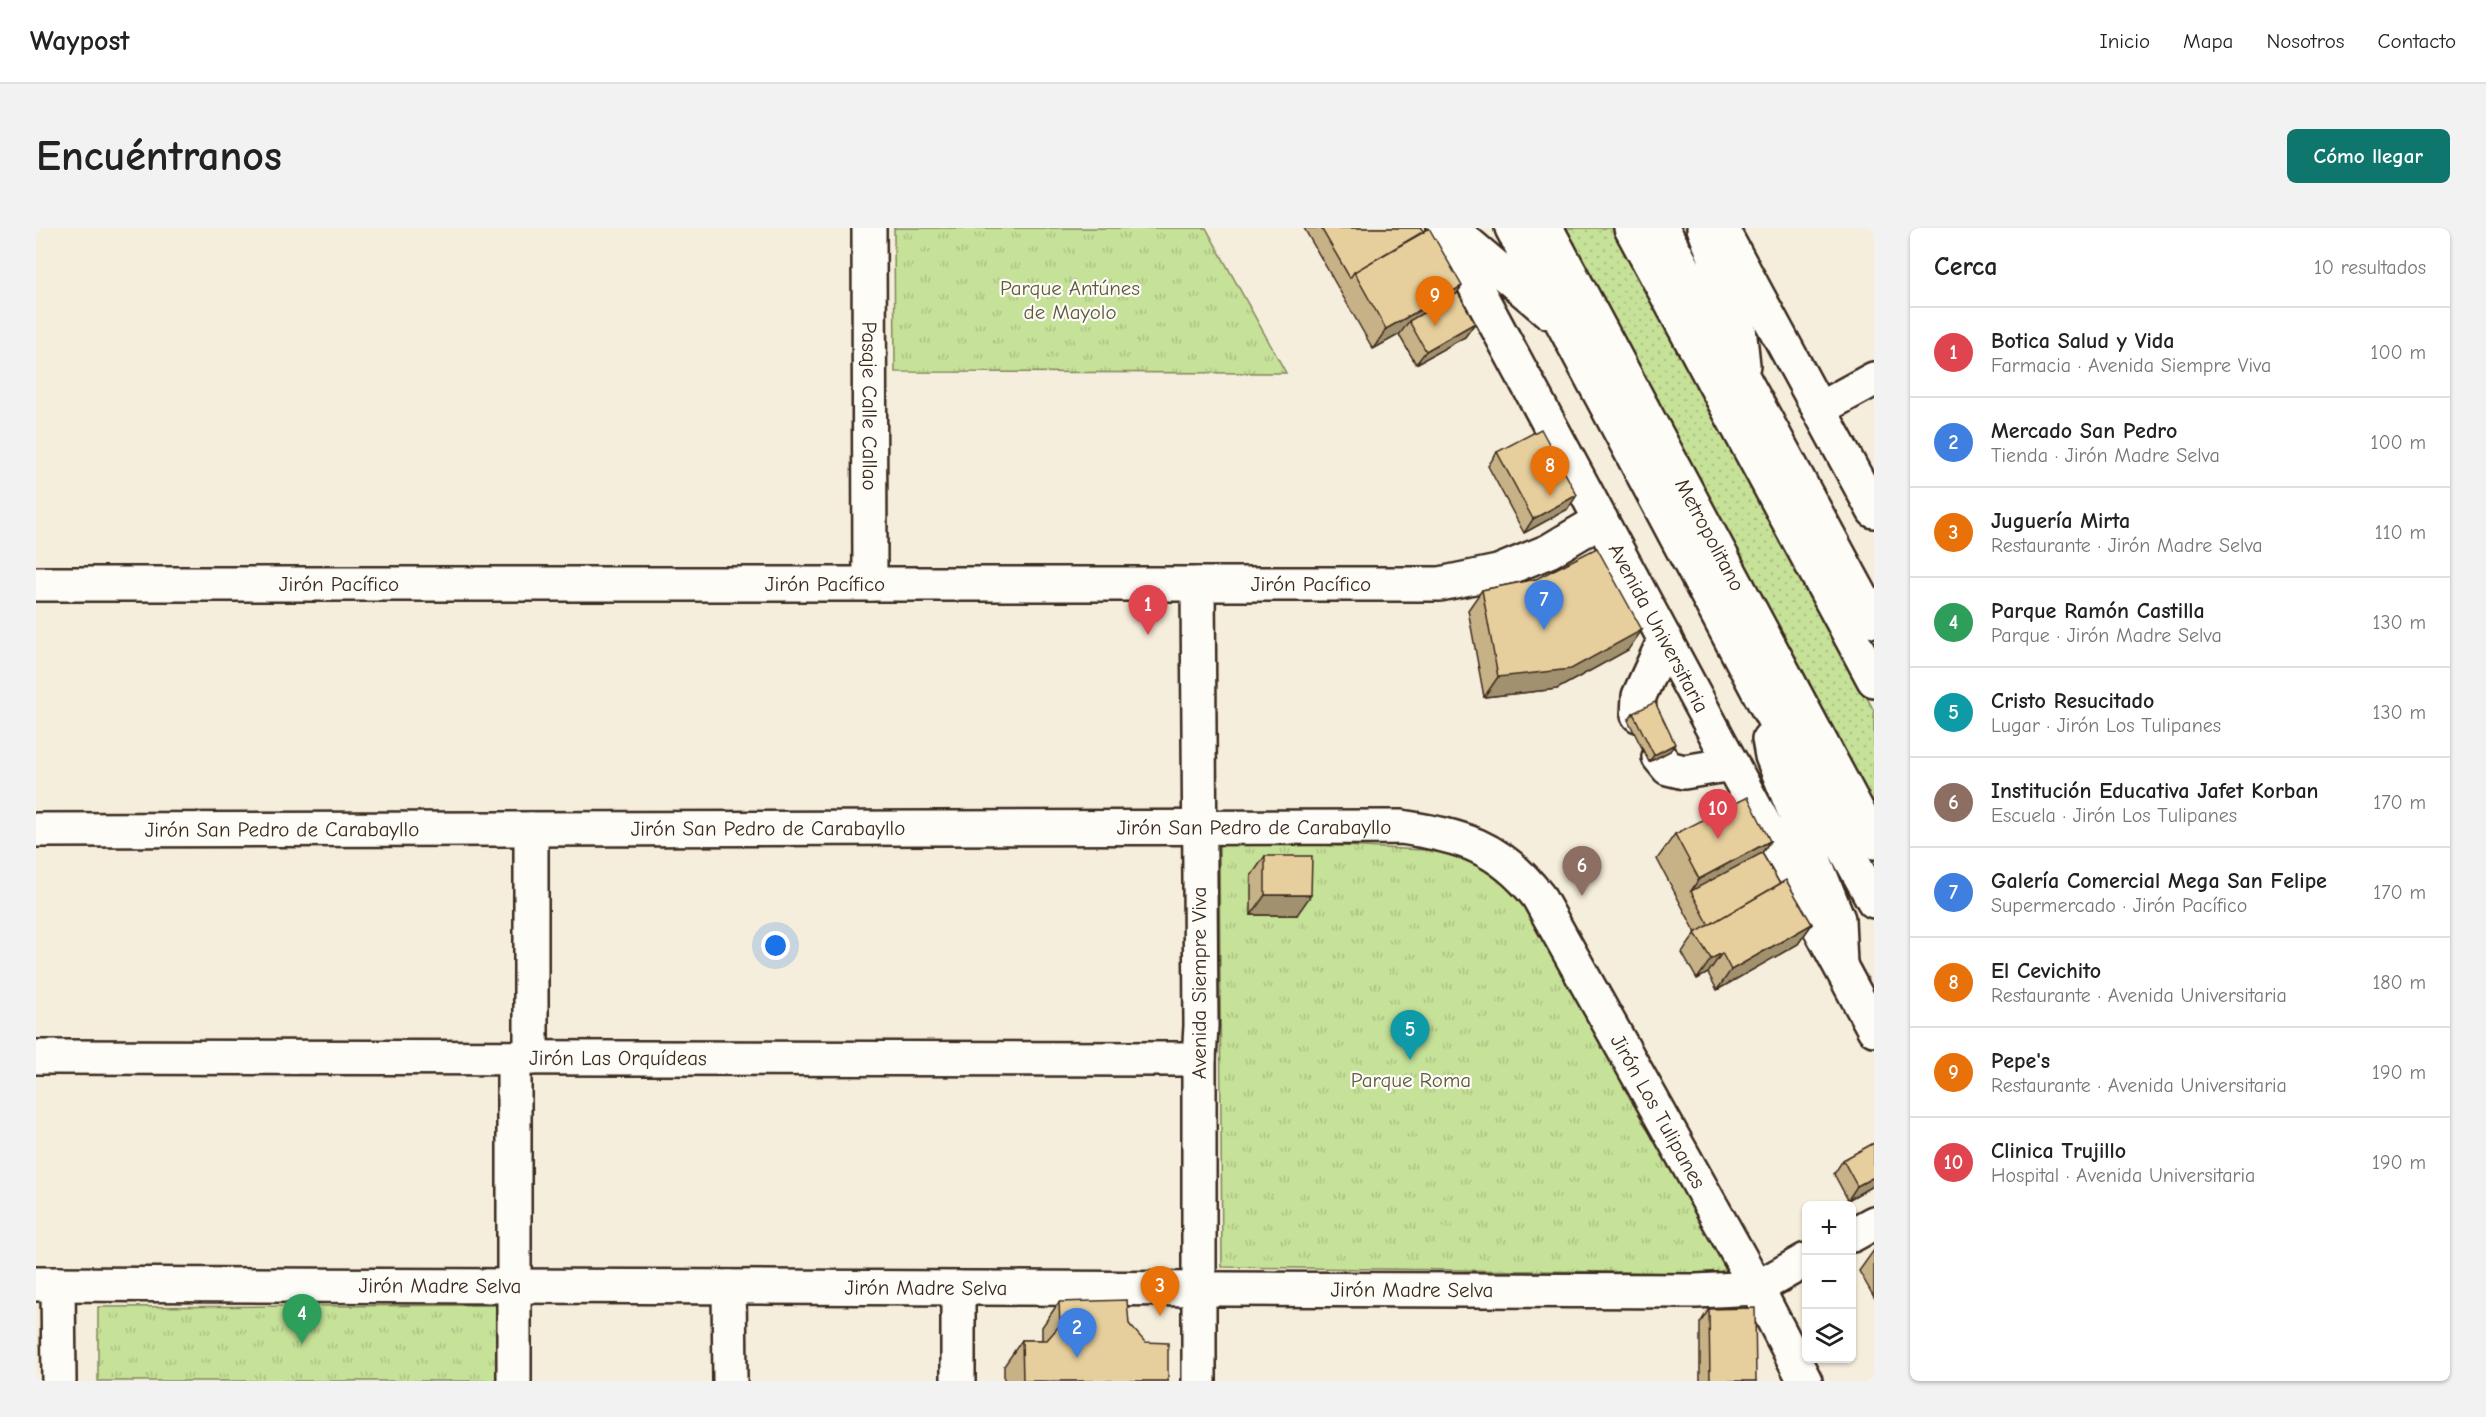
<!DOCTYPE html>
<html lang="es">
<meta charset="utf-8">
<style>
body{margin:0;font-family:"Comic Neue",sans-serif;background:#f2f2f2;color:#222}
.controls{position:absolute;right:18px;bottom:18px;display:grid;overflow:hidden;border-radius:9px;box-shadow:0 2px 4px #0004}
.controls button{width:54px;height:54px;display:grid;place-items:center;padding:0;border:0;border-bottom:2px solid #e0e0e0;background:#fff;color:#222;font:30px sans-serif}
.you{position:absolute;left:740px;top:718px;width:21px;height:21px;margin:-15px;border:4px solid #fff;border-radius:50%;background:#1a73e8;box-shadow:0 0 0 9px #1a73e833}
.badge{display:grid;place-items:center;width:39px;height:39px;border-radius:50%;background:#0f766e;color:#fff;font-size:20px;font-weight:700}
.pin{position:absolute;translate:-50% -50px;filter:drop-shadow(0 2px 3px #0008)}
.pin::after{content:'';position:absolute;top:32px;width:21px;height:18px;background:inherit;clip-path:polygon(0 0,100% 0,50% 100%)}
.list{margin:0;padding:0;list-style:none}
h2{display:flex;justify-content:space-between;align-items:center;height:78px;margin:0;padding:0 24px;font-size:26px}
h2 small{font-size:20px;font-weight:400;color:#767676}
.list li{display:grid;grid-template-columns:39px 1fr auto;gap:18px;align-items:center;box-sizing:border-box;height:90px;padding:0 24px;border-top:2px solid #e0e0e0}
.list b{display:block;font-size:22px;white-space:nowrap}
.list p{margin:0;font-size:20px;white-space:nowrap;color:#767676}
.list em{font-size:20px;font-style:normal;color:#767676}
.icon{flex:none;width:33px;height:33px;fill:none;stroke:currentColor;stroke-width:2;stroke-linecap:round;stroke-linejoin:round}
.map{position:relative;flex:none;width:1838px;height:1153px;overflow:hidden;border-radius:9px}
header{display:flex;align-items:center;gap:36px;box-sizing:border-box;height:84px;padding:0 30px;background:#fff;border-bottom:2px solid #e0e0e0}
header strong{font-size:28px}
nav{display:flex;gap:33px;margin-inline-start:auto;font-size:21px}
.intro{display:flex;align-items:center;justify-content:space-between;box-sizing:border-box;height:144px;padding:0 36px}
h1{margin:0;font-size:42px}
.button{padding:15px 27px;border-radius:9px;background:#0f766e;color:#fff;font-size:21px;font-weight:700}
main{display:flex;gap:36px;padding:0 36px}
aside{flex:1;background:#fff;border-radius:9px;box-shadow:0 2px 4px #0004}
.map>svg:first-child{display:block}
.grass{fill:url(#grass-dots);stroke:#80865b;stroke-width:1.5}
.park{fill:url(#park-tufts);stroke:#80865b;stroke-width:1.5}
.lines{fill:none;stroke-linecap:round;stroke-linejoin:round}
.minor-casing{stroke:#3b2a1e;stroke-width:38}
.major-casing{stroke:#3b2a1e;stroke-width:38}
.minor{stroke:#fdfcf7;stroke-width:33}
.major{stroke:#fdfcf7;stroke-width:33}
.wall{fill:#c7b287;stroke:#3b2a1e;stroke-width:1.5}
.shaded-wall{fill:#a2916e;stroke:#3b2a1e;stroke-width:1.5}
.building{fill:#e7cf9d;stroke:#3b2a1e;stroke-width:1.5}
.labels{text-anchor:middle;dominant-baseline:central;stroke-width:4.5;stroke-linejoin:round;paint-order:stroke}
.park-label{font-size:21px;fill:#5e583c;stroke:#fdfcf7}
.street-label{font-size:21px;fill:#3b2a1e;stroke:#fdfcf7}
</style>
<header>
<strong>Waypost</strong>
<nav><a>Inicio</a><a>Mapa</a><a>Nosotros</a><a>Contacto</a></nav>
</header>
<div class="intro"><h1>Encuéntranos</h1><a class="button">Cómo llegar</a></div>
<main>
<div class="map">
<svg width="1838" height="1153" viewBox="0 0 1838 1153">
<defs>
<pattern id="grass-dots" width="8" height="8" patternUnits="userSpaceOnUse" patternTransform="scale(1.5)"><rect width="8" height="8" fill="#c6e198"/><path d="M2 2h.1M6 6h.1" fill="none" stroke="#abc183" stroke-width="1.8" stroke-linecap="round"/></pattern>
<pattern id="park-tufts" width="24" height="20" patternUnits="userSpaceOnUse" patternTransform="scale(1.5)"><rect width="24" height="20" fill="#c6e198"/><path d="M3 7l-1-3M5 7V3M7 7l1-3M15 17l-1-3M17 17v-4M19 17l1-3" fill="none" stroke="#abc183"/></pattern>
</defs>
<rect width="100%" height="100%" fill="#f6eedc"/>
<filter id="ink" filterUnits="userSpaceOnUse"><feTurbulence type="fractalNoise" baseFrequency=".0167" numOctaves="2"/><feDisplacementMap in="SourceGraphic" scale="12" xChannelSelector="R" yChannelSelector="G"/><feConvolveMatrix kernelMatrix="1 2 1 2 8 2 1 2 1" color-interpolation-filters="sRGB"/></filter>
<g filter="url(#ink)">
<path class="grass" d="M 1523,0 L 1579,0 L 1838,483 L 1838,585 Z"/>
<path class="park" d="M 858,0 L 1170,0 L 1250,145 L 859,144 Z
M 1183,612 L 1409,623 L 1445,636 L 1477,660 L 1503,693 L 1697,1043 L 1658,1045 L 1186,1039 Z
M 470,1077 L 470,1153 L 62,1153 L 62,1079 Z"/>
<g class="lines">
<defs>
<g id="minor">
<path id="s1" d="M 833,0 L 834,356"/>
<path id="s2" d="M 1408,0 L 1838,801"/>
<path id="s3" d="M 1510,0 L 1838,614"/>
<path d="M 1595,0 L 1838,452"/>
<path d="M 1685,0 L 1838,283"/>
<path d="M 1783,181 L 1838,151"/>
<path id="s4" d="M 0,356 L 1404,356 L 1462,344 L 1513,323 L 1565,292"/>
<path d="M 1162,356 L 1165,798 L 1163,831 L 1163,1153"/>
<path d="M 1602,487 L 1603,468 L 1629,411"/>
<path d="M 1623,529 L 1632,540 L 1648,544 L 1696,536"/>
<path d="M 495,601 L 495,830"/>
<path id="s5" d="M 0,602 L 1365,599 C 1425,608 1463,618 1502,668 L 1721,1060 L 1769,1153"/>
<path id="s6" d="M 0,829 L 1163,831"/>
<path d="M 478,830 L 478,1153"/>
<path d="M 1816,1007 L 1838,995"/>
<path id="s7" d="M 0,1056 L 1660,1063 L 1721,1060 L 1770,1032"/>
<path d="M 22,1056 L 23,1153"/>
<path d="M 693,1059 L 694,1153"/>
<path d="M 922,1060 L 922,1153"/>
</g>
<path id="major" d="M 1414,0 L 1513,84
M 1476,0 L 1725,468 L 1838,673
M 1626,0 L 1838,392
M 1668,0 L 1702,90 L 1707,137
M 1733,511 L 1736,528 L 1802,691 L 1804,736"/>
</defs>
<use href="#minor" class="minor-casing"/>
<use href="#major" class="major-casing"/>
<use href="#minor" class="minor"/>
<use href="#major" class="major"/>
</g>
<path class="wall" d="M 1268,0 L 1385,0 L 1439,95 L 1429,109 L 1380,136 L 1363,107 L 1364,106 L 1337,121 Z
M 1461,224 L 1532,281 L 1488,305 L 1452,238 Z
M 1500,351 L 1592,422 L 1521,461 L 1448,469 L 1432,382 L 1446,362 Z
M 1597,485 L 1634,523 L 1613,534 L 1592,492 Z
M 1639,606 L 1734,613 L 1726,625 L 1744,656 L 1776,696 L 1762,716 L 1681,762 L 1672,745 L 1661,751 L 1646,725 L 1660,705 L 1621,631 Z
M 1229,628 L 1261,687 L 1215,687 L 1215,648 Z
M 1838,915 L 1838,957 L 1812,972 L 1798,946 L 1807,932 Z
M 1838,1022 L 1838,1069 L 1823,1043 Z
M 1023,1074 L 1093,1096 L 1132,1153 L 968,1153 L 968,1138 L 986,1112 L 1006,1112 L 1006,1099 Z
M 1673,1081 L 1720,1153 L 1664,1153 L 1664,1095 Z"/>
<path class="shaded-wall" d="M 1426,58 L 1412,78 L 1373,93 L 1364,106 L 1337,121 L 1350,101 Z
M 1439,95 L 1429,109 L 1380,136 L 1390,123 Z
M 1541,267 L 1532,281 L 1488,305 L 1497,291 Z
M 1606,402 L 1592,422 L 1521,461 L 1448,469 L 1462,449 Z
M 1639,516 L 1634,523 L 1613,534 L 1618,527 Z
M 1734,613 L 1717,638 L 1655,663 L 1663,651 Z
M 1229,667 L 1275,667 L 1261,687 L 1215,687 Z
M 1776,696 L 1762,716 L 1681,762 L 1695,742 Z
M 1686,725 L 1672,745 L 1661,751 L 1675,731 Z
M 1838,949 L 1838,957 L 1812,972 L 1821,958 Z"/>
<path class="building" d="M 1285,0 L 1385,0 L 1388,4 L 1318,44 L 1314,50 Z
M 1393,0 L 1426,58 L 1350,101 L 1318,44 Z
M 1422,65 L 1439,95 L 1390,123 L 1373,93 Z
M 1505,201 L 1541,267 L 1497,291 L 1461,224 Z
M 1561,320 L 1606,402 L 1535,441 L 1462,449 L 1446,362 L 1500,351 Z
M 1619,474 L 1639,516 L 1618,527 L 1597,485 Z
M 1712,569 L 1734,613 L 1663,651 L 1639,606 Z
M 1726,625 L 1744,656 L 1673,697 L 1655,663 Z
M 1229,628 L 1276,628 L 1275,667 L 1229,667 Z
M 1750,652 L 1776,696 L 1695,742 L 1686,725 L 1675,731 L 1659,705 Z
M 1838,915 L 1838,949 L 1821,958 L 1807,932 Z
M 1091,1072 L 1093,1096 L 1109,1114 L 1132,1115 L 1132,1153 L 987,1153 L 986,1112 L 1011,1112 L 1024,1097 L 1023,1074 Z
M 1719,1080 L 1720,1153 L 1674,1153 L 1673,1081 Z"/>
</g>
<g class="labels">
<g class="park-label">
<text x="1034" y="60">Parque Antúnes<tspan x="1034" dy="24">de Mayolo</tspan></text>
<text x="1375" y="852">Parque Roma</text>
</g>
<g class="street-label">
<text stroke="none"><textPath href="#s1" startOffset="178">Pasaje Calle Callao</textPath></text>
<text stroke="none"><textPath href="#s3" startOffset="348">Metropolitano</textPath></text>
<text stroke="none"><textPath href="#s4" startOffset="303">Jirón Pacífico</textPath></text>
<text stroke="none"><textPath href="#s4" startOffset="789">Jirón Pacífico</textPath></text>
<text stroke="none"><textPath href="#s4" startOffset="1275">Jirón Pacífico</textPath></text>
<text stroke="none"><textPath href="#s2" startOffset="454">Avenida Universitaria</textPath></text>
<text stroke="none"><textPath href="#s5" startOffset="1218">Jirón San Pedro de Carabayllo</textPath></text>
<text stroke="none"><textPath href="#s5" startOffset="732">Jirón San Pedro de Carabayllo</textPath></text>
<text stroke="none"><textPath href="#s5" startOffset="246">Jirón San Pedro de Carabayllo</textPath></text>
<text transform="translate(1163 755) rotate(-90)">Avenida Siempre Viva</text>
<text stroke="none"><textPath href="#s6" startOffset="582">Jirón Las Orquídeas</textPath></text>
<text stroke="none"><textPath href="#s5" startOffset="1770">Jirón Los Tulipanes</textPath></text>
<text stroke="none"><textPath href="#s7" startOffset="404">Jirón Madre Selva</textPath></text>
<text stroke="none"><textPath href="#s7" startOffset="890">Jirón Madre Selva</textPath></text>
<text stroke="none"><textPath href="#s7" startOffset="1376">Jirón Madre Selva</textPath></text>
</g>
</g>
</svg>
<div class="controls">
<button>+</button>
<button>−</button>
<button><svg class="icon" aria-label="layers" viewBox="0 0 24 24"><path d="M12 4l9 5-9 5-9-5zM3 14l9 5 9-5"/></svg></button>
</div>
<div class="you"></div>
<div class="pin badge" style="left:1112px;top:407px;background:#e0444e">1</div>
<div class="pin badge" style="left:1041px;top:1130px;background:#3f7fe0">2</div>
<div class="pin badge" style="left:1124px;top:1088px;background:#e8710a">3</div>
<div class="pin badge" style="left:266px;top:1116px;background:#2e9e5b">4</div>
<div class="pin badge" style="left:1374px;top:832px;background:#0f9aa8">5</div>
<div class="pin badge" style="left:1546px;top:668px;background:#8d6e63">6</div>
<div class="pin badge" style="left:1508px;top:402px;background:#3f7fe0">7</div>
<div class="pin badge" style="left:1514px;top:268px;background:#e8710a">8</div>
<div class="pin badge" style="left:1399px;top:98px;background:#e8710a">9</div>
<div class="pin badge" style="left:1682px;top:611px;background:#e0444e">10</div>
</div>
<aside>
<h2>Cerca<small>10 resultados</small></h2>
<ul class="list">
<li><span class="badge" style="background:#e0444e">1</span><div><b>Botica Salud y Vida</b><p>Farmacia · Avenida Siempre Viva</p></div><em>100 m</em></li>
<li><span class="badge" style="background:#3f7fe0">2</span><div><b>Mercado San Pedro</b><p>Tienda · Jirón Madre Selva</p></div><em>100 m</em></li>
<li><span class="badge" style="background:#e8710a">3</span><div><b>Juguería Mirta</b><p>Restaurante · Jirón Madre Selva</p></div><em>110 m</em></li>
<li><span class="badge" style="background:#2e9e5b">4</span><div><b>Parque Ramón Castilla</b><p>Parque · Jirón Madre Selva</p></div><em>130 m</em></li>
<li><span class="badge" style="background:#0f9aa8">5</span><div><b>Cristo Resucitado</b><p>Lugar · Jirón Los Tulipanes</p></div><em>130 m</em></li>
<li><span class="badge" style="background:#8d6e63">6</span><div><b>Institución Educativa Jafet Korban</b><p>Escuela · Jirón Los Tulipanes</p></div><em>170 m</em></li>
<li><span class="badge" style="background:#3f7fe0">7</span><div><b>Galería Comercial Mega San Felipe</b><p>Supermercado · Jirón Pacífico</p></div><em>170 m</em></li>
<li><span class="badge" style="background:#e8710a">8</span><div><b>El Cevichito</b><p>Restaurante · Avenida Universitaria</p></div><em>180 m</em></li>
<li><span class="badge" style="background:#e8710a">9</span><div><b>Pepe's</b><p>Restaurante · Avenida Universitaria</p></div><em>190 m</em></li>
<li><span class="badge" style="background:#e0444e">10</span><div><b>Clinica Trujillo</b><p>Hospital · Avenida Universitaria</p></div><em>190 m</em></li>
</ul>
</aside>
</main>
